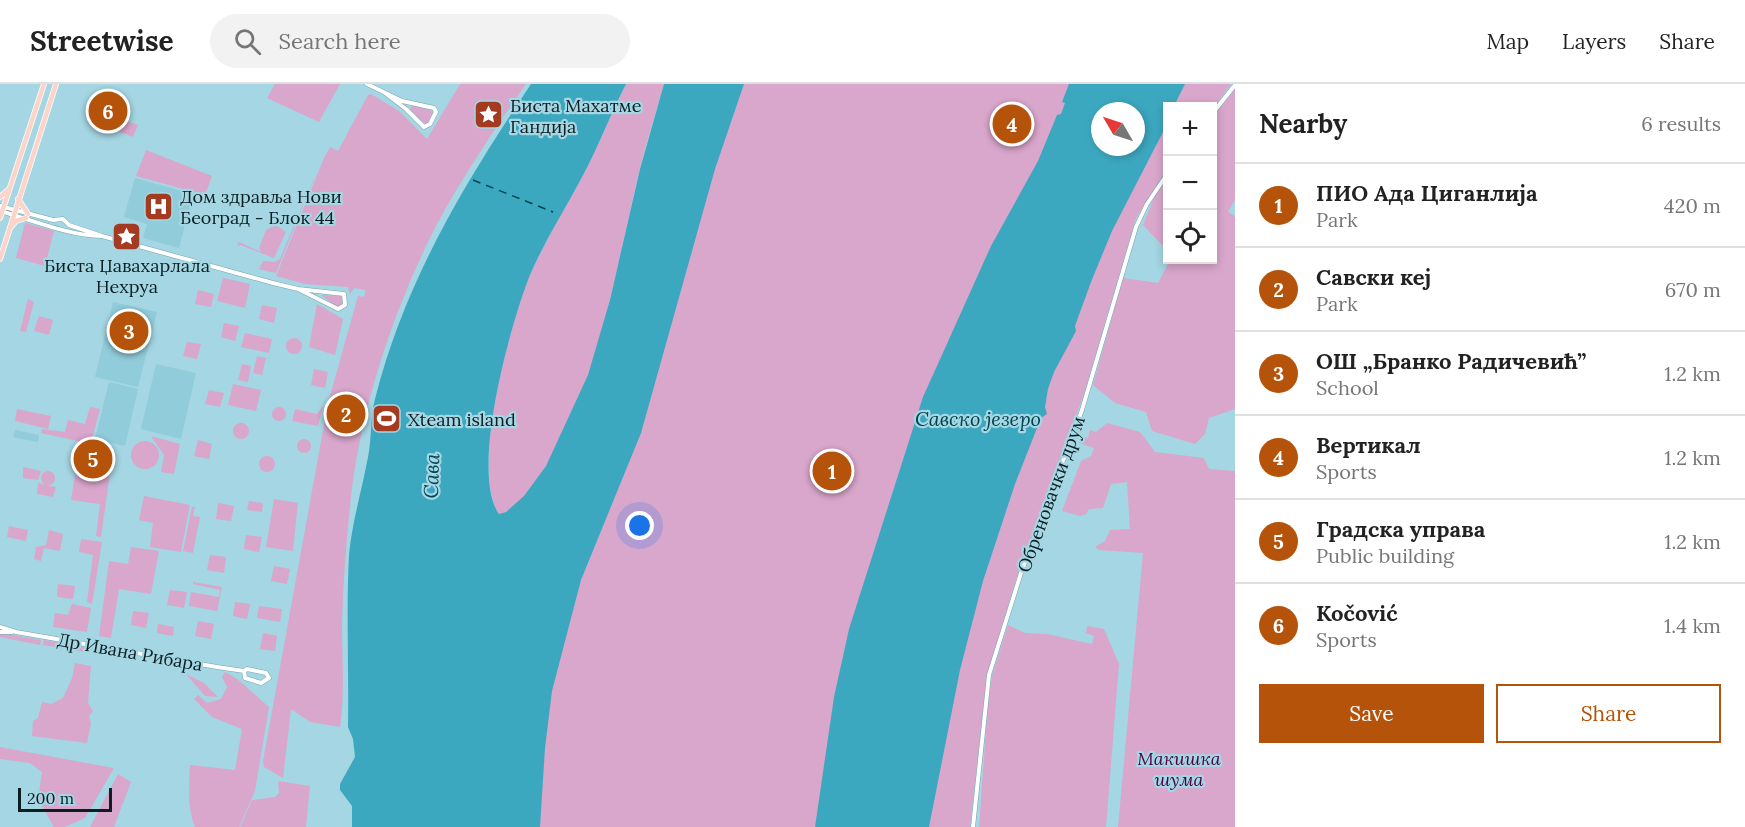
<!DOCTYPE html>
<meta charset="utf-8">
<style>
body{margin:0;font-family:Lora,serif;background:#f2f2f2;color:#222}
.controls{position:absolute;right:18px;top:18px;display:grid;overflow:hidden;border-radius:0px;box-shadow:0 3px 9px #0003}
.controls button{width:54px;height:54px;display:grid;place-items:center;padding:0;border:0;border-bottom:2px solid #e0e0e0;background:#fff;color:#222;font:30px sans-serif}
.compass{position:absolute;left:1091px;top:18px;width:54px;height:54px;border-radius:50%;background:#fff;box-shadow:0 3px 9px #0003;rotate:309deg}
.scale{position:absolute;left:18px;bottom:15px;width:94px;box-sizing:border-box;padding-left:6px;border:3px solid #0b1f23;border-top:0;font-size:16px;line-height:21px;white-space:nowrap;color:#0b1f23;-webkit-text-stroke:4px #a5d6e3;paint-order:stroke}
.you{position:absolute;left:640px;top:442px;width:21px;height:21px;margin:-15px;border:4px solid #fff;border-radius:50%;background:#1a73e8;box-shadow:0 0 0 9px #1a73e833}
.badge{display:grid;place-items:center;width:39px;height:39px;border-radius:50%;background:#b45309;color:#fff;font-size:20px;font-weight:700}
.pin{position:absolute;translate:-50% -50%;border:3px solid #fff;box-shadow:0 2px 6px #0006}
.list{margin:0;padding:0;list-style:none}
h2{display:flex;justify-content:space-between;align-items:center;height:78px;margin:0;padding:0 24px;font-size:26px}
h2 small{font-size:20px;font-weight:400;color:#767676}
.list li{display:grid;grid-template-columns:39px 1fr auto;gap:18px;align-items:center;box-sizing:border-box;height:84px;padding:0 24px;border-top:2px solid #e0e0e0}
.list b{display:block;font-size:22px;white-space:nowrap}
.list p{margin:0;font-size:20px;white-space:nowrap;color:#767676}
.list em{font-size:20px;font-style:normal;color:#767676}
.actions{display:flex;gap:12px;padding:18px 24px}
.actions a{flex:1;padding:14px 0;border:2px solid #b45309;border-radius:0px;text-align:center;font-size:21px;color:#b45309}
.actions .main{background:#b45309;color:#fff}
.icon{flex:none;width:33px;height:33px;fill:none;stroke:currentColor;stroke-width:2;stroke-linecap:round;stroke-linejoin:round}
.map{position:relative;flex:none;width:1235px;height:743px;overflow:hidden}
header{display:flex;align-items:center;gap:36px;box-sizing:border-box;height:84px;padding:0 30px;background:#fff;border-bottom:2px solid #e0e0e0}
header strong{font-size:28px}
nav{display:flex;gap:33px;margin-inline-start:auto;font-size:21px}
.search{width:420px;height:54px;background:#f2f2f2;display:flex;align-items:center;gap:15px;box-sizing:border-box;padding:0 21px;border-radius:33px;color:#767676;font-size:22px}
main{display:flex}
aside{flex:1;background:#fff}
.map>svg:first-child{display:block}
.built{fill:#91ccdb}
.green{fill:#d9a6cc;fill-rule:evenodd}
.water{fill:#3ca8c0;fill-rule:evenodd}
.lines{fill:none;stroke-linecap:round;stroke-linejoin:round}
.ferry{stroke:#004450;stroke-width:1.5;stroke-dasharray:8 6;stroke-linecap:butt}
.minor-casing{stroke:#74a4b0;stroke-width:5}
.major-casing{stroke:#fff;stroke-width:6}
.minor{stroke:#fff;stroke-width:4}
.major{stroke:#fdd4ca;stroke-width:4.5}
.labels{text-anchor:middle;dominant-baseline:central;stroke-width:4.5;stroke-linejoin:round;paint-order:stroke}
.poi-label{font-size:18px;fill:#0b1f23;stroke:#a5d6e3;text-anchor:start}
.street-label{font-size:18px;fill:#0b1f23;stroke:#a5d6e3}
.park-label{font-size:18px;font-style:italic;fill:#4d0142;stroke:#a5d6e3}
.water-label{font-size:20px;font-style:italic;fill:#004450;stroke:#a5d6e3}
</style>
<header>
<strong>Streetwise</strong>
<div class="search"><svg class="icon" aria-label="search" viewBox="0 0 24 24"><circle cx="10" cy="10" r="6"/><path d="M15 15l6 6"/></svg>Search here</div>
<nav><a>Map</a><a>Layers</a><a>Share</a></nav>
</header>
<main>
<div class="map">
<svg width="1235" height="743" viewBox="0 0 1235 743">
<rect width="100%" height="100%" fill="#a5d6e3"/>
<path class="built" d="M 135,94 L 193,110 L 179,164 L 143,154 L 147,140 L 124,133 Z
M 113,218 L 157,228 L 138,303 L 95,293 Z
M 156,280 L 196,289 L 181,355 L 141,345 Z
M 109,298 L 138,305 L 125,362 L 95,355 Z
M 15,346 L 39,351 L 38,358 L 13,353 Z"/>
<path class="green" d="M 275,0 L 340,0 L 319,38 L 267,14 Z
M 460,0 L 526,0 C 491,51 455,103 428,158 C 389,239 359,332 350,422 C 346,461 343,500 342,539 C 342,574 345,609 340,643 L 310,638 L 291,625 L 283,694 L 264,683 L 263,677 L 328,319 L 358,212 L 364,213 L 366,206 L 354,204 L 350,210 L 348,203 L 305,200 L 276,192 L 324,74 L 330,63 L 338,67 L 368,11 L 371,10 L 399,27 L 427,55 Z
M 626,0 L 664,0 C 656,28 647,55 640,84 C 614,190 600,306 535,398 C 527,410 514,427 499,430 C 470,386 510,239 530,191 C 544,158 564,127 581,95 C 597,64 611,31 626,0 Z
M 727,0 L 1231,0 L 1213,25 L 1212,22 L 1168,22 L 1167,85 L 1136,134 L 1084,310 L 1018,489 L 987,592 L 970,743 L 517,743 L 527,623 ZM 1100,27 L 1136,27 L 1136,63 L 1100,63 Z
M 1235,1 L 1235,116 L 1228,128 L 1235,132 L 1235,325 L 1209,334 L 1205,350 L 1195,360 L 1152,347 L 1146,328 L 1115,319 L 1093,301 L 1123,194 L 1158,199 L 1170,176 L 1212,176 L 1213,30 Z
M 412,21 L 433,27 L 428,39 L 423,39 L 410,26 Z
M 122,36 L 138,41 L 133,53 L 117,47 Z
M 146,66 L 212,92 L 205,111 L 136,92 Z
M 320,80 L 276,189 L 259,185 L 263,177 L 275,178 L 280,175 Z
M 1167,95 L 1167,166 L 1143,141 L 1154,114 Z
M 25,139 L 54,147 L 45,182 L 16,174 Z
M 276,141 L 286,148 L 274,174 L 240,161 L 237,162 L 239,158 L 261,168 L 259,164 L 266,146 Z
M 223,194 L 250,200 L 245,224 L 217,217 Z
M 198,206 L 214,210 L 211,223 L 195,220 Z
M 321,211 L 342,212 L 342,221 L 337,223 Z
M 28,215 L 34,218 L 26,248 L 20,247 Z
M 317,220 L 343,235 L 335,271 L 309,263 Z
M 262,221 L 277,224 L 274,239 L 259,235 Z
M 39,232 L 53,236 L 49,251 L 34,247 Z
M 224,239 L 239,242 L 235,257 L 221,253 Z
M 245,249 L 272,255 L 269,269 L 241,263 Z
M286 262a8 8 0 1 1 16 0a8 8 0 1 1-16 0Z
M 187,258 L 201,260 L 197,275 L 183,272 Z
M 257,272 L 266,274 L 262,291 L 253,289 Z
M 242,280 L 251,282 L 248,298 L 238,296 Z
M 314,285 L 328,288 L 325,304 L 311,301 Z
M 233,300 L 261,306 L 256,327 L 228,321 Z
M 209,306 L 224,309 L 220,323 L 205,320 Z
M 323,322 L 318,342 L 292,337 L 295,325 L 317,330 Z
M272 330a7 7 0 1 1 14 0a7 7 0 1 1-14 0Z
M 90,323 L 100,325 L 92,355 L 89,355 L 87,359 L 41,349 L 42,345 L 65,348 L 68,336 L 85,340 Z
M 17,325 L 51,332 L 48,345 L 15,337 Z
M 1107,339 L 1140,348 L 1155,368 L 1204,374 L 1209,385 L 1235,387 L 1235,743 L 1118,743 L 1143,469 L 1099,466 L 1095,463 L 1105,457 L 1110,446 L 1130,445 L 1127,398 L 1111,400 L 1103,424 L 1089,425 L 1086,430 L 1080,432 L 1062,427 L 1081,377 L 1091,372 L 1094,364 L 1079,359 L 1081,352 L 1088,354 L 1090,346 L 1096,348 Z
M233 347a8 8 0 1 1 16 0a8 8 0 1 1-16 0Z
M 151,352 L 180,360 L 174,390 L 161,388 L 164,371 Z
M297 362a7 7 0 1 1 14 0a7 7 0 1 1-14 0Z
M 198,356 L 212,360 L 209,375 L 194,372 Z
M131 371a14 14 0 1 1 28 0a14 14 0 1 1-28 0Z
M259 380a8 8 0 1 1 16 0a8 8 0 1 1-16 0Z
M 23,383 L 41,387 L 38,396 L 23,394 Z
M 76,385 L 110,389 L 101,453 L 96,452 L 100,420 L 71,416 Z
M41 394a7 7 0 1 1 14 0a7 7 0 1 1-14 0Z
M 38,399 L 56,403 L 53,413 L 37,410 Z
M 144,412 L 190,421 L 181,468 L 150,463 L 153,439 L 139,436 Z
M 274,415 L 298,419 L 293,467 L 266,463 Z
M 249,417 L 263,419 L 262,428 L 247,426 Z
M 218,419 L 234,422 L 231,437 L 216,435 Z
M 192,423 L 195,423 L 193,432 L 200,433 L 193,469 L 183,467 Z
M 9,442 L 28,446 L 26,457 L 7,453 Z
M 49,446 L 63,450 L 60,467 L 44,464 L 41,477 L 34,475 L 36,463 L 46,461 Z
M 246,451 L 262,453 L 259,468 L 244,465 Z
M 81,455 L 102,458 L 92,520 L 87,518 L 93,471 L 79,468 Z
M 131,463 L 159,467 L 151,510 L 119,505 L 111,554 L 99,552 L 109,477 L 128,480 Z
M 210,471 L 226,473 L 224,489 L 207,486 Z
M 274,482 L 290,485 L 287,500 L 271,497 Z
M 193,498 L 222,503 L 217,527 L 189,522 L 191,508 L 219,513 L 220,506 L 193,500 Z
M 58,500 L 75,502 L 73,515 L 57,513 Z
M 170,506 L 187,508 L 184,524 L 167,521 Z
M 235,518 L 250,520 L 247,535 L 233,532 Z
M 72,520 L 91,524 L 87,548 L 53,543 L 55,529 L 68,531 Z
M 259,522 L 282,525 L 280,538 L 257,534 Z
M 133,527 L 149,529 L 146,544 L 131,541 Z
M 198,537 L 214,540 L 211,555 L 195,552 Z
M 158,540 L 174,543 L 173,552 L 157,549 Z
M 1008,541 L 1025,549 L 1047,550 L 1092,560 L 1094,552 L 1086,549 L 1087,542 L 1104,545 L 1119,580 L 1106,743 L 979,743 L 988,619 L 992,592 Z
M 0,549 L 41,556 L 40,561 L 0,553 Z
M 263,549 L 277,552 L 275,567 L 260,565 Z
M 44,556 L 103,566 L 102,571 L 43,561 Z
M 75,579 L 91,582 L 88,619 L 93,627 L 89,632 L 91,639 L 87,659 L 32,652 L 33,637 L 38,634 L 42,618 L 51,620 L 63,614 L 72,594 Z
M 225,588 C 242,596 254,611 269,623 L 255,707 L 239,743 L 195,743 C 187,723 189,702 190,681 L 235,686 L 242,645 L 212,633 L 194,615 L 198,611 L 207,619 L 221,615 L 227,603 L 222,593 Z
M 186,590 L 204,599 L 218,613 L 205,612 Z
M 0,663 L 113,684 L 114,684 L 85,734 L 65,743 L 54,743 L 38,715 L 42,688 L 30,679 L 0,675 Z
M 118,690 L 131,698 L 114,743 L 90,743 Z
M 278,697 L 310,702 L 306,743 L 240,743 L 252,716 L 275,713 L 279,709 Z"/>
<path class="water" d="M 531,0 L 626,0 C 610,31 598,64 581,95 C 564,127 544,158 530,191 C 511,238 469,388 499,430 L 506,428 L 524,412 L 546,382 L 588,291 L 610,216 L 640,85 L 664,0 L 744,0 L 715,85 L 641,349 L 581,496 L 552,607 L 545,664 L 540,743 L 352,743 L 352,722 L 340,706 L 340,700 L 355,673 L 353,655 L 348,643 C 349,586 346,528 349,471 C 352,438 362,406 368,373 C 372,354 370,334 375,315 C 405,197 464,100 531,0 Z
M 1069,0 L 1185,0 L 1174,22 L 1168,22 L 1167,38 L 1163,48 L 1112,147 L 1091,198 L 1075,242 L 1076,247 L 1054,288 L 1048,305 L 1045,323 L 1047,330 L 1041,334 L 1015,400 L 983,497 L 960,586 L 929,743 L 815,743 L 834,613 L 849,545 L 923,313 L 991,162 L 1038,77 L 1057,31 L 1061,30 L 1065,19 L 1062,18 ZM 1100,27 L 1136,27 L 1136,63 L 1100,63 Z"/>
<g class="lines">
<path class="ferry" d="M 473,96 L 553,128"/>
<defs>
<path id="minor" d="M 367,0 L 402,17 L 434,24 L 436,28 L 430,40 L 424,43 L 406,25 L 385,9
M 1212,30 L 1235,1
M 0,122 L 53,136 L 63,135 L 69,141 L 102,152 L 273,199 L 298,205 L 344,210 L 345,221 L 338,225 L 298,205
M 0,127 C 31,136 71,152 101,152
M 0,543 L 16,548 L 217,583 L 244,587 L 247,585 L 266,589 L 269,594 L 261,599 L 245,594 L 244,587
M 0,548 L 12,548
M 973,743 L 989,591 L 1021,489 L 1082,326 L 1136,143 L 1147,120 L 1168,89"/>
<path id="major" d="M 0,113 L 8,106
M 18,115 L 28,130
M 0,134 L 44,0
M 10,144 L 16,137 L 26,134
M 0,175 L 56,0"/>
</defs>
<use href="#minor" class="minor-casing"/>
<use href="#major" class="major-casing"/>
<use href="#minor" class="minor"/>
<use href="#major" class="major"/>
</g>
<defs>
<symbol id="sight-square" viewBox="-11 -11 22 22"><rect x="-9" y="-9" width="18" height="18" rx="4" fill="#a43b20" stroke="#a5d6e3"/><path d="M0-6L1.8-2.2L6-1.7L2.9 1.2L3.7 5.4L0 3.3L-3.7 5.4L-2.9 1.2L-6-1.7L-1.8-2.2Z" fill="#fff"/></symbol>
<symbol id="hospital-square" viewBox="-11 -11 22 22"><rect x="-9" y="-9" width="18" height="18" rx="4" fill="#a43b20" stroke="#a5d6e3"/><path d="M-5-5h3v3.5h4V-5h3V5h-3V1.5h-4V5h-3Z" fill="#fff"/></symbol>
<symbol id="stadium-square" viewBox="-11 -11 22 22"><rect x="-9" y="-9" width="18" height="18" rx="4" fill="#a43b20" stroke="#a5d6e3"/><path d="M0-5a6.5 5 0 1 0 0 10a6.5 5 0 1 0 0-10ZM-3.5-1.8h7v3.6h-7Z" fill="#fff"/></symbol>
</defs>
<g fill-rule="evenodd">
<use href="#sight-square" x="472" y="14" width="33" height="33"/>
<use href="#hospital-square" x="142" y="106" width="33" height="33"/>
<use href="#sight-square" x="110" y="136" width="33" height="33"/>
<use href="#stadium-square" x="370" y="318" width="33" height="33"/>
</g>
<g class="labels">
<g class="poi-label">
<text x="510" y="21">Биста Махатме<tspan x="510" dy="21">Гандија</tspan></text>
<text x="180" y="112">Дом здравља Нови<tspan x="180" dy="21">Београд - Блок 44</tspan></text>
<text x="127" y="181" text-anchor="middle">Биста Џавахарлала<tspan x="127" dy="21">Нехруа</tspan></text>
<text x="408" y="335">Xteam island</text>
</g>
<g class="street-label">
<text transform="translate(1051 410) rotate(-70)">Обреновачки друм</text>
<text transform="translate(130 568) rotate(10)">Др Ивана Рибара</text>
</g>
<g class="park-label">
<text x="1179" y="674">Макишка<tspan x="1179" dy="21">шума</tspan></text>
</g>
<g class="water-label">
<text x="978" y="334">Савско језеро</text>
<text transform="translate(431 392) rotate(-88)">Сава</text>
</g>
</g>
</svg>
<div class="controls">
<button>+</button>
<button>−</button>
<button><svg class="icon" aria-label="locate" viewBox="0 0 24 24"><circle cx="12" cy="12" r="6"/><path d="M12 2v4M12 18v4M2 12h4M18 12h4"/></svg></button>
</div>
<svg class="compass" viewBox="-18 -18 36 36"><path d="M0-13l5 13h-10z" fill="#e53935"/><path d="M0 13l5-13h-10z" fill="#767676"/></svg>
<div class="scale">200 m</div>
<div class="you"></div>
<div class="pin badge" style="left:832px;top:387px">1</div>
<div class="pin badge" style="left:346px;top:330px">2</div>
<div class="pin badge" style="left:129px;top:247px">3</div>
<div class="pin badge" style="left:1012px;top:40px">4</div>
<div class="pin badge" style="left:93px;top:375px">5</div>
<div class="pin badge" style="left:108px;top:27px">6</div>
</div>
<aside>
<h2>Nearby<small>6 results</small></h2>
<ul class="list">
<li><span class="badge">1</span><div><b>ПИО Ада Циганлија</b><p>Park</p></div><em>420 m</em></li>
<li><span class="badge">2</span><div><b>Савски кеј</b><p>Park</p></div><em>670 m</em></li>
<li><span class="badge">3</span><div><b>ОШ „Бранко Радичевић”</b><p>School</p></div><em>1.2 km</em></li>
<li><span class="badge">4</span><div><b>Вертикал</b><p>Sports</p></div><em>1.2 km</em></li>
<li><span class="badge">5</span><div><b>Градска управа</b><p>Public building</p></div><em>1.2 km</em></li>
<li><span class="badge">6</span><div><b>Kočović</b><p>Sports</p></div><em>1.4 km</em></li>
</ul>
<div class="actions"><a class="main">Save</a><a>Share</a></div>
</aside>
</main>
